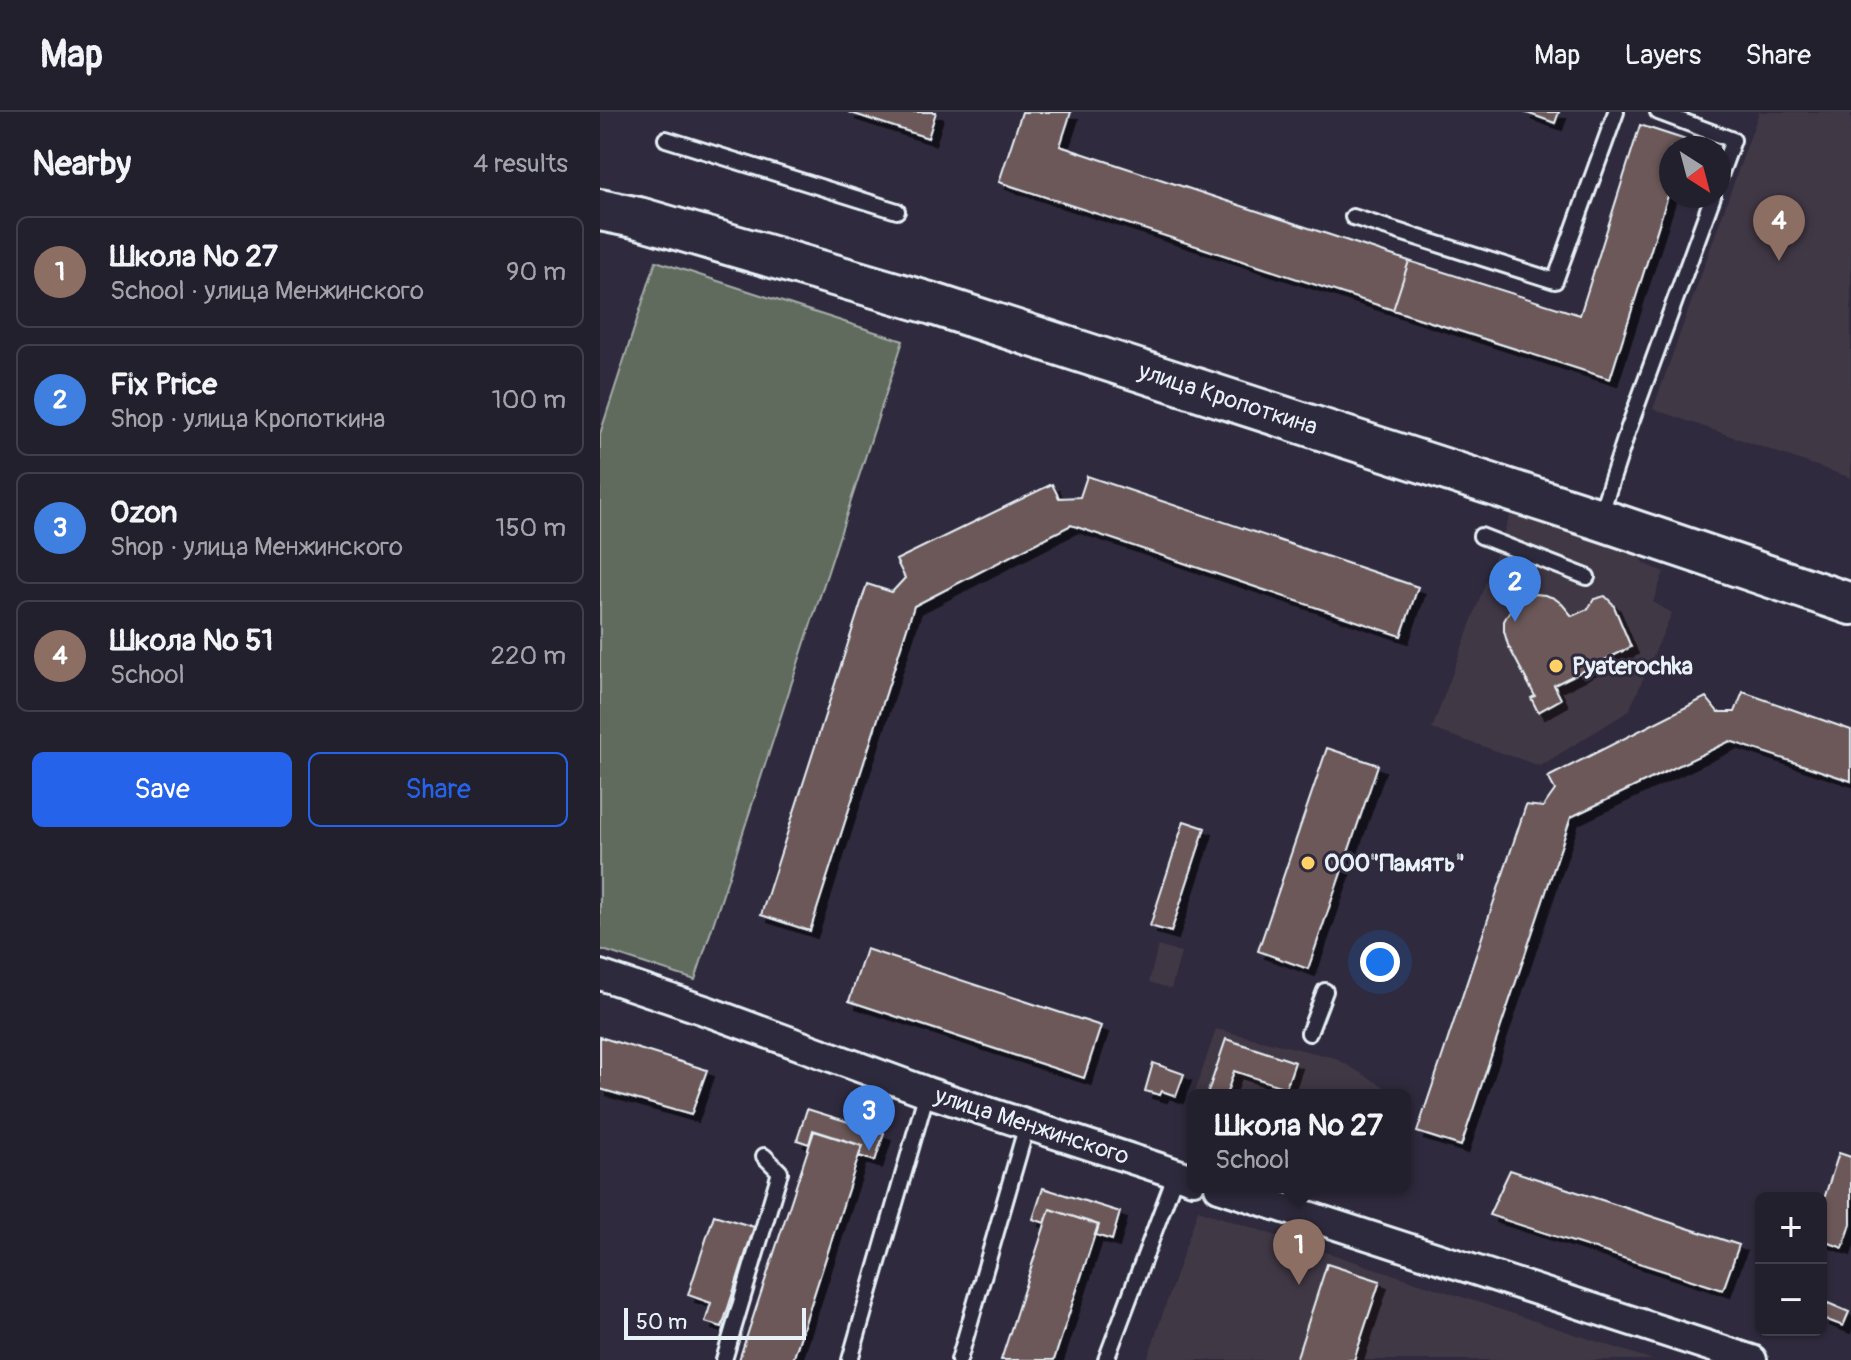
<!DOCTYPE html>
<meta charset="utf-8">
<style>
body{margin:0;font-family:Pangolin,sans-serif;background:#2b2836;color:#f1f3f6}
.controls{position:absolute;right:24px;bottom:24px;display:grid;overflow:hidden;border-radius:12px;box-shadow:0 2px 6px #0004}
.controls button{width:72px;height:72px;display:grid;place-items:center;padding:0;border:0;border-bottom:2px solid #403e4a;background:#23202e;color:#f1f3f6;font:40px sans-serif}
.compass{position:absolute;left:1059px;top:24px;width:72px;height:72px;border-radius:50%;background:#23202e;box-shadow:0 2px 6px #0004;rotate:144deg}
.scale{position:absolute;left:24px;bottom:20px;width:182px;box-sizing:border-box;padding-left:8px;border:4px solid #e8f1f8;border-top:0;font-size:22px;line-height:28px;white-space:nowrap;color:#e8f1f8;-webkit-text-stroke:6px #2f2a3d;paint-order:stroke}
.you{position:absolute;left:780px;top:850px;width:28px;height:28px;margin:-20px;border:6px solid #fff;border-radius:50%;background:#1a73e8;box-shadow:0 0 0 12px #1a73e833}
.badge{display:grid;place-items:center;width:52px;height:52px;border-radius:50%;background:#2563eb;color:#fff;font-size:26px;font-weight:700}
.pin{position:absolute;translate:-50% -66px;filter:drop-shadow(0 2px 4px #0008)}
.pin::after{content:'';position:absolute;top:42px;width:28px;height:24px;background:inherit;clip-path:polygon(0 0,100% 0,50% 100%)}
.popup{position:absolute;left:587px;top:977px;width:224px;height:104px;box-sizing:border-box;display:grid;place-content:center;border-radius:12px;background:#23202e;filter:drop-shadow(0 2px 6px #0005);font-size:26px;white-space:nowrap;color:#a3a3aa}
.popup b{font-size:30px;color:#f1f3f6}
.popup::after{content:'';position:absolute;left:50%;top:100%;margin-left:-16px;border:16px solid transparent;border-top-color:#23202e}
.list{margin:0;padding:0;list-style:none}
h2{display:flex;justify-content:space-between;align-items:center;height:104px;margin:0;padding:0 32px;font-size:34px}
h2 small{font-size:26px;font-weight:400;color:#a3a3aa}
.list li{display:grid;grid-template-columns:52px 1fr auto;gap:24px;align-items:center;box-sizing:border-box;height:112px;margin:0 16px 16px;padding:0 16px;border:2px solid #403e4a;border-radius:12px}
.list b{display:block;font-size:30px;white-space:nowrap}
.list p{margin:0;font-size:26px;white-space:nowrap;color:#a3a3aa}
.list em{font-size:26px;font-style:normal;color:#a3a3aa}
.actions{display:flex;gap:16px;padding:24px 32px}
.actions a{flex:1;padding:18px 0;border:2px solid #2563eb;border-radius:12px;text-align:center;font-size:28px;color:#2563eb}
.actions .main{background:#2563eb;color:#fff}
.map{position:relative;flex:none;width:1251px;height:1248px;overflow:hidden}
header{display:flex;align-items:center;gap:48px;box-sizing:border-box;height:112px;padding:0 40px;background:#23202e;border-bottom:2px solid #403e4a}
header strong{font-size:38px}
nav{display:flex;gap:44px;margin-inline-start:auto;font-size:28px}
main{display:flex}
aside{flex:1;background:#23202e}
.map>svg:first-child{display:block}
.built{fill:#413845}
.green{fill:#616a5d;stroke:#a4aeaa;stroke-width:2}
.building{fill:#6c5959;stroke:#e8f1f8;stroke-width:2;filter:url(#shadow)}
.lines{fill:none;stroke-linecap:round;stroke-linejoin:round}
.lane-casing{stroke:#e8f1f8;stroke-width:20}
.street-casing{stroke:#e8f1f8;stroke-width:34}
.secondary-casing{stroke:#e8f1f8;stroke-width:46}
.lane{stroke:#2f2a3d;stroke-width:14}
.street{stroke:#2f2a3d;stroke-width:28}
.secondary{stroke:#2f2a3d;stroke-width:40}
.poi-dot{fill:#ffd166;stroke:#2f2a3d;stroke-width:3}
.labels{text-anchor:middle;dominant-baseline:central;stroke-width:6;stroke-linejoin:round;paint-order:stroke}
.street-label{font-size:24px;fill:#e8f1f8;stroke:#2f2a3d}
.poi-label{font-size:24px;font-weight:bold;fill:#e8f1f8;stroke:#2f2a3d;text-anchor:start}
</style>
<header>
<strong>Map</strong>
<nav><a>Map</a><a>Layers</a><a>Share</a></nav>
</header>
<main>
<aside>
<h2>Nearby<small>4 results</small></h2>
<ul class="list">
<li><span class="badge" style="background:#8d6e63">1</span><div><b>Школа № 27</b><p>School · улица Менжинского</p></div><em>90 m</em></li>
<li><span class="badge" style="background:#3f7fe0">2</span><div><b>Fix Price</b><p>Shop · улица Кропоткина</p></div><em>100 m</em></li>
<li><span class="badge" style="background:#3f7fe0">3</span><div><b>Ozon</b><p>Shop · улица Менжинского</p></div><em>150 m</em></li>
<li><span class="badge" style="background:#8d6e63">4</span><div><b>Школа № 51</b><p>School</p></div><em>220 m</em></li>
</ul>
<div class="actions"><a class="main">Save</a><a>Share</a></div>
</aside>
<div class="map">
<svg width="1251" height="1248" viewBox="0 0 1251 1248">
<defs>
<filter id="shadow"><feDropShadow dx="7" dy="7" stdDeviation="0" flood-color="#0009"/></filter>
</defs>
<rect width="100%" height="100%" fill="#2f2a3d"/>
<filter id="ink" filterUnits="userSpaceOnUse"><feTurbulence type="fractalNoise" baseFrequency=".0125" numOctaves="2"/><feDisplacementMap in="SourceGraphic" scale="16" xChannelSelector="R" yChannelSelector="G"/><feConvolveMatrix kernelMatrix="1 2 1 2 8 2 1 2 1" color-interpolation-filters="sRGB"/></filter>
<g filter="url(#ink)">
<path class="built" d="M 1159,0 L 1251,0 L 1251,366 L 1053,297 Z
M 923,397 L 1040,439 L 1043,451 L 1064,460 L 1053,490 L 1072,501 L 1029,599 L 940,654 L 832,617 L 911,401 Z
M 558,834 L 581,841 L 571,877 L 549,870 Z
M 616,917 L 735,946 L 788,977 L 788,983 L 594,983 Z
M 598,1098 L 1053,1248 L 547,1248 Z"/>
<path class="green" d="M 56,149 L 303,229 L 95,868 L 0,837 L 0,322 Z"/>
<path class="building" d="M 248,0 L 336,0 L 328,26 Z
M 422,0 L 471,0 L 460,34 L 809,149 L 793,198 L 399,70 Z
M 924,0 L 959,0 L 955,11 Z
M 1040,13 L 1086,28 L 1083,36 L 1071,36 L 1071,74 L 1010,267 L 793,198 L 809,149 L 980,203 Z
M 487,364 L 818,475 L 801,524 L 471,413 L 314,494 L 210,819 L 161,803 L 267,472 L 292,480 L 305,466 L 296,448 L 452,372 L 459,386 L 480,385 Z
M 935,482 L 945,483 L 954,486 L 962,492 L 972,504 L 988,497 L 994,487 L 1005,484 L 1013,492 L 1031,535 L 954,573 L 961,587 L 938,600 L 931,586 L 935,584 L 908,533 L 904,519 L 904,509 L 909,500 L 925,485 Z
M 1143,580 L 1251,618 L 1251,669 L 1130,629 L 971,705 L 861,1034 L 817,1020 L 926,693 L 943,695 L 955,678 L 948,665 L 1106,585 L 1118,600 L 1135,600 Z
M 727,636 L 778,653 L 708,857 L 658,839 Z
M 584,709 L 605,716 L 571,820 L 550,814 Z
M 266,837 L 501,914 L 484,966 L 249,889 Z
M 0,925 L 107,958 L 91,1003 L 0,977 Z
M 626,927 L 695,950 L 686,976 L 634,959 L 626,983 L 607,983 Z
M 553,951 L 584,962 L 576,984 L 562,979 L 560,983 L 545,979 Z
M 207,997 L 284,1021 L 275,1049 L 259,1044 L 263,1034 L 213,1018 L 209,1032 L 197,1028 Z
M 214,1019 L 262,1034 L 193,1248 L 139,1248 Z
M 1239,1041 L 1251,1045 L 1251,1112 L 1243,1136 L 1221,1128 L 1221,1096 Z
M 910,1058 L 1139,1133 L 1123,1178 L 889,1103 Z
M 443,1076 L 520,1100 L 512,1128 L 496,1123 L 499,1113 L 450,1097 L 445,1111 L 433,1107 Z
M 450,1097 L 498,1113 L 454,1248 L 401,1248 Z
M 114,1103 L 154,1115 L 122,1215 L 105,1210 L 111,1191 L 88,1183 Z
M 727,1152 L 780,1169 L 754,1248 L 696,1248 Z
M 1228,1191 L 1249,1200 L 1243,1214 L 1222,1206 Z"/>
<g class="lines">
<defs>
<path id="lane" d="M 1058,0 L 1133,28 L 1119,66
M 66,27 L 297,99
M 753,105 L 955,169 L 1016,0
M 1000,404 L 1028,318 L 1113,84
M 881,424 L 987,465
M 709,921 L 725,879
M 124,1248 L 180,1060 L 164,1044
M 250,1248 L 327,980
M 359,1248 L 427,1013
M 506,1248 L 576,1061"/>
<path id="street" d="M 0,863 L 104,898 L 327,980 L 593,1067
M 619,1075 L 1152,1248"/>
<path id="secondary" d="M 0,98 L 39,106 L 333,192 L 999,407 L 1251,492"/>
</defs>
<use href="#lane" class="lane-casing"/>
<use href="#street" class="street-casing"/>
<use href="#secondary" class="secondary-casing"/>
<use href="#lane" class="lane"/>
<use href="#street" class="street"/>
<use href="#secondary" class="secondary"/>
</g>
</g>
<g class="poi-dot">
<circle cx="956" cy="554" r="8"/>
<circle cx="708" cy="751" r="8"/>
</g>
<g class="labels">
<g class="street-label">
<text transform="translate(628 287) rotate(18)">улица Кропоткина</text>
<text transform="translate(432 1014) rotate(18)">улица Менжинского</text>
</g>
<g class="poi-label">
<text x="972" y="554">Pyaterochka</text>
<text x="724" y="751">ООО"Память"</text>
</g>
</g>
</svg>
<div class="controls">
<button>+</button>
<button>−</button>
</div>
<svg class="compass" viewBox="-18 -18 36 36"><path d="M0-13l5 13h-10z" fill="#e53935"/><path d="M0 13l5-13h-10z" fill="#a3a3aa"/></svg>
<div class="scale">50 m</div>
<div class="you"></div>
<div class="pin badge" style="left:699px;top:1173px;background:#8d6e63">1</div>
<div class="popup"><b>Школа № 27</b>School</div>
<div class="pin badge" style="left:915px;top:510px;background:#3f7fe0">2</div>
<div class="pin badge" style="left:269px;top:1039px;background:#3f7fe0">3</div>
<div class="pin badge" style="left:1179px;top:149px;background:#8d6e63">4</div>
</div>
</main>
